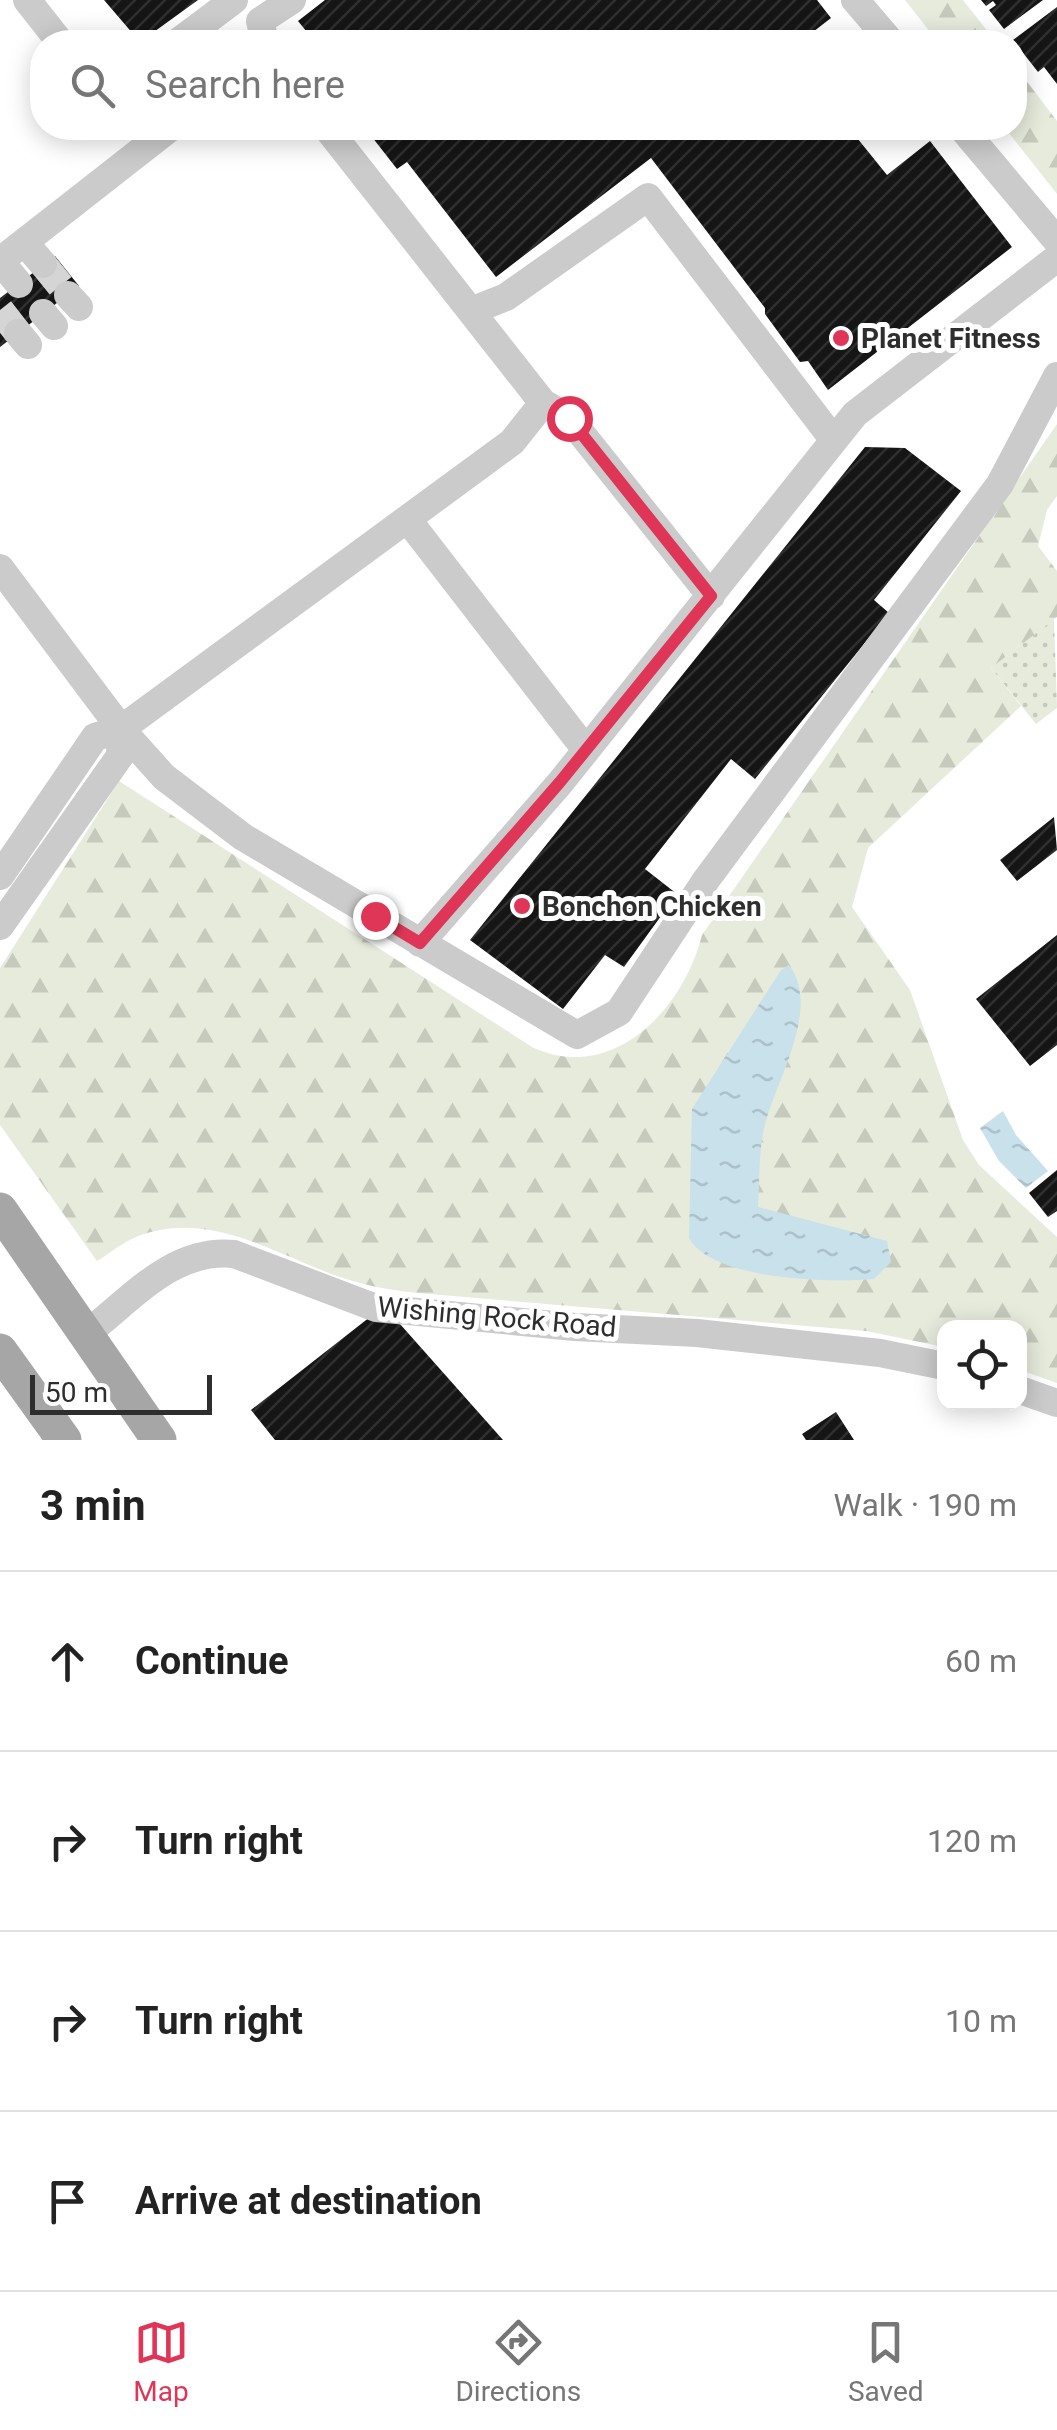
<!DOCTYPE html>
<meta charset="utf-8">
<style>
body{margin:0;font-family:Roboto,sans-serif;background:#f2f2f2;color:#222}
.controls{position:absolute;right:30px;bottom:30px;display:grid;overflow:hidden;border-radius:20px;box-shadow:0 5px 25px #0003}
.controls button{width:90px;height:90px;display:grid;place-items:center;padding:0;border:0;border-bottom:2px solid #e0e0e0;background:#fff;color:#222;font:50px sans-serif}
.scale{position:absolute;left:30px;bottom:25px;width:182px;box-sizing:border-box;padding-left:10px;border:5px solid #2e2e2e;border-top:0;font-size:28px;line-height:35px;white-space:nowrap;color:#2e2e2e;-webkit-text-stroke:8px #fff;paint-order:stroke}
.stop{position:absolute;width:30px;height:30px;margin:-22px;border:8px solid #df3657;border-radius:50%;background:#fff}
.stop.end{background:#df3657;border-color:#fff;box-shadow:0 2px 10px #0008}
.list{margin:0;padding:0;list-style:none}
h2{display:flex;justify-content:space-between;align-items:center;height:130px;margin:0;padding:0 40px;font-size:42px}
h2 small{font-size:32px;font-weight:400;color:#767676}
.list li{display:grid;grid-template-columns:65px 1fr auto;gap:30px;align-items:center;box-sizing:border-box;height:180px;padding:0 40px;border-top:2px solid #e0e0e0}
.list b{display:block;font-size:38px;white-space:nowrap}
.list em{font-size:32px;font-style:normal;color:#767676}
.icon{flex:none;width:55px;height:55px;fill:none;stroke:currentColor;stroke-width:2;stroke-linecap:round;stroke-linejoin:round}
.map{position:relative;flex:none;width:1057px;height:1440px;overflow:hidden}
.search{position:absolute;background:#fff;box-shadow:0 5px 25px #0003;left:30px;right:30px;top:30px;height:110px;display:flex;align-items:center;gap:25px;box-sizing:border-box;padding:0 35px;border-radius:40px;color:#767676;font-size:38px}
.sheet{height:850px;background:#fff}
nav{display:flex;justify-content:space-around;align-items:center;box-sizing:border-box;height:140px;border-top:2px solid #e0e0e0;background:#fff;font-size:28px;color:#767676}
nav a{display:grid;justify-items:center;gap:5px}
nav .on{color:#df3657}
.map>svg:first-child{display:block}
.grass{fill:url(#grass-dots)}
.forest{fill:url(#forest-firs)}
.water{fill:url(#water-ripples)}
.building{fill:url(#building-hatch)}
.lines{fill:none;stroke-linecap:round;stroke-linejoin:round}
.minor-tunnel{stroke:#d5d5d5;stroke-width:28;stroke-dasharray:28 14;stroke-linecap:butt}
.minor{stroke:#cbcbcb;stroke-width:28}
.major{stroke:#a6a6a6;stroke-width:35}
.route{stroke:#df3657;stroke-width:12}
.poi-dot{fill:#df3657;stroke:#fff;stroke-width:4}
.labels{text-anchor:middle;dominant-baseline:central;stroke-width:10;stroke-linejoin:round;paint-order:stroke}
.poi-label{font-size:28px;font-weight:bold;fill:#2e2e2e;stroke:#fff;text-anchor:start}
.street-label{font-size:28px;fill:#2e2e2e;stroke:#fff}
</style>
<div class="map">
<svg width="1057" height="1440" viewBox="0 0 1057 1440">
<defs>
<pattern id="grass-dots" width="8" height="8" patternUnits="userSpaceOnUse" patternTransform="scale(2.5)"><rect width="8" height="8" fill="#e6ebdc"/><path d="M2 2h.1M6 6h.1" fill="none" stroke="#c6cabd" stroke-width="1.8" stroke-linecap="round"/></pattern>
<pattern id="forest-firs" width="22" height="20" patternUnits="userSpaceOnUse" patternTransform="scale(2.5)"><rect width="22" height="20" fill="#e6ebdc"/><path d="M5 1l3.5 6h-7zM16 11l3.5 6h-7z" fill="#c6cabd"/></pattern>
<pattern id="water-ripples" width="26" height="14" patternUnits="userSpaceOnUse" patternTransform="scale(2.5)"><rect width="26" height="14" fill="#c8e1ea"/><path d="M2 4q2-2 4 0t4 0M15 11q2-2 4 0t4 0" fill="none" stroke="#acc1c9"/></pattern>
<pattern id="building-hatch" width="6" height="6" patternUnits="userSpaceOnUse" patternTransform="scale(2.5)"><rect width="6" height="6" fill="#151515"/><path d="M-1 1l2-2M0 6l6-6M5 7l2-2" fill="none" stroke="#2f2f2f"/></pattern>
</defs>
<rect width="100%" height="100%" fill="#fff"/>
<path class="grass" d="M 1054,619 L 1057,708 L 1036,724 L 991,668 Z"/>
<path class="forest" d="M 905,0 L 963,0 L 996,42 L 938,42 Z
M 1015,66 L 1057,121 L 1057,194 L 1005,128 L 1014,128 Z
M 1057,424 L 1057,496 L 1047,510 L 1038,546 L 1057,571 L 1057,617 L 991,668 L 1021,706 L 868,848 L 852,907 L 910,990 L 963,1140 L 979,1165 L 1057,1237 L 1057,1383 L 1020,1370 L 1020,1328 L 944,1328 L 944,1347 L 866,1331 L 417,1293 C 388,1290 362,1285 334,1275 C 272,1252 206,1209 136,1237 C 123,1242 109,1254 97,1261 L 0,1125 L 0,968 L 119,781 L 532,1047 C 612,1085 684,1009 702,935 Z"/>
<path class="water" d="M 789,965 C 821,1007 778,1077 766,1121 C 758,1147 760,1180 758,1207 L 887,1241 L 891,1262 L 874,1279 C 829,1283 712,1280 689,1238 L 692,1109 L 781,970 Z
M 1003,1111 L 1016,1135 L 1048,1171 L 1026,1188 L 999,1161 L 980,1128 Z"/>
<path class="building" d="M 104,0 L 198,0 L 140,42 Z
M 325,0 L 817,0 L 831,18 L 800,42 L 315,42 L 298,21 Z
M 981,0 L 1043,0 L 1004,29 L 989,10 L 996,5 L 993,1 L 986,6 Z
M 1057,7 L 1057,84 L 1044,67 L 1038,72 L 1013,40 Z
M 365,128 L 849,128 L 887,175 L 930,141 L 1012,247 L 828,390 L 808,361 L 800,362 L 765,314 L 765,308 L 651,158 L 496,277 L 407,162 L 397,169 Z
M 55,256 L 79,286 L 0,347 L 0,298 Z
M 865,447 L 905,448 L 961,491 L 874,600 L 889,613 L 755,779 L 731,759 L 645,869 L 677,894 L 624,967 L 605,955 L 563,1009 L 470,940 Z
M 1054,817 L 1057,850 L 1017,881 L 1000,860 Z
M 1057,935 L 1057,1045 L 1030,1066 L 976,999 Z
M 1057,1170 L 1057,1211 L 1048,1217 L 1029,1193 Z
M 384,1306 L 503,1440 L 275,1440 L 251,1410 Z
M 836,1412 L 854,1440 L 806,1440 L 802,1434 Z"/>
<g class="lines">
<path class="minor-tunnel" d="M 43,264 L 68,295
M 0,310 L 18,333"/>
<path class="minor" d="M 27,0 L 60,42
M 855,0 L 891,42
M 178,42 L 234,0
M 265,42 L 260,21 L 292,0
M 962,128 L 1057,241
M 24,242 L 43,264
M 0,261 L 170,128
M 0,261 L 19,284
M 68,295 L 79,307
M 471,311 L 506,297 L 648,197 L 833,439
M 43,313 L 54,326
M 18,333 L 28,345
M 543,403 L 569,418 L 711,596
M 408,520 L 586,750
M 0,568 L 121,729 L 164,777 L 243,837 L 577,1035 L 619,1012 L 706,880 L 1000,484 L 1057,376
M 0,876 L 95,737 L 121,729 L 512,442 L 543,403 L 327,128
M 0,926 L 120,756 L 121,729
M 420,943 L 560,783 L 855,414 L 1057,258
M 85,1335 C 132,1299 172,1248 234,1254 L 376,1308 L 575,1327 L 697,1333 L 880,1353 L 944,1366
M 1020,1390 L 1057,1403"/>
<path class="major" d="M 0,1210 L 159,1440
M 0,1351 L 64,1440"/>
</g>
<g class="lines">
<path class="route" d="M 375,916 L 420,943 L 560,782 L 711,596 L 569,418"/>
</g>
<g class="poi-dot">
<circle cx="841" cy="338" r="10"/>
<circle cx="522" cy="906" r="10"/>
</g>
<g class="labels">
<g class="poi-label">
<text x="861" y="338">Planet Fitness</text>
<text x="542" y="906">Bonchon Chicken</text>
</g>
<g class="street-label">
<text transform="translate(497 1317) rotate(5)">Wishing Rock Road</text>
</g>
</g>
</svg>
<div class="controls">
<button><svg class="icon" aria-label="locate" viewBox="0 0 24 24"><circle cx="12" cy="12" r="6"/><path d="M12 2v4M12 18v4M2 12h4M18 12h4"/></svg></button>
</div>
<div class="scale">50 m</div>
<div class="stop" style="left:569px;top:418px"></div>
<div class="stop end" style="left:375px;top:916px"></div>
<div class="search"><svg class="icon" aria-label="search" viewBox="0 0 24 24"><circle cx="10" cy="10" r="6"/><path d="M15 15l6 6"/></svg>Search here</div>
</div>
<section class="sheet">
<h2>3 min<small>Walk · 190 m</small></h2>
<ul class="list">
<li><svg class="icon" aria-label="ahead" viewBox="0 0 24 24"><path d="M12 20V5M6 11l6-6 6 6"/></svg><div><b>Continue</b></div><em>60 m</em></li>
<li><svg class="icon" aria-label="right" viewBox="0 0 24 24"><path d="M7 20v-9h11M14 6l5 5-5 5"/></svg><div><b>Turn right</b></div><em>120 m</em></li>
<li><svg class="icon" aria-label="right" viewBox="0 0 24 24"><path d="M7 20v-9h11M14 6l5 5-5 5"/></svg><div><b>Turn right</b></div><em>10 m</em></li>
<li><svg class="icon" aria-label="arrive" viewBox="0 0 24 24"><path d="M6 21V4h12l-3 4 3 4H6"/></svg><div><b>Arrive at destination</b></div></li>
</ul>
</section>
<nav>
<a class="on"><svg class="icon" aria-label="map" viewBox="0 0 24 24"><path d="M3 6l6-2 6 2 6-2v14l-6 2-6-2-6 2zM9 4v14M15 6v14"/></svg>Map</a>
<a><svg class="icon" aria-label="directions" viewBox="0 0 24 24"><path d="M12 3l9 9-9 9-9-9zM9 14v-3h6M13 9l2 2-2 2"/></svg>Directions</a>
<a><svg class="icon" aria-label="saved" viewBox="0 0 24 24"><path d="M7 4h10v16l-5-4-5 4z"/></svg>Saved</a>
</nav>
